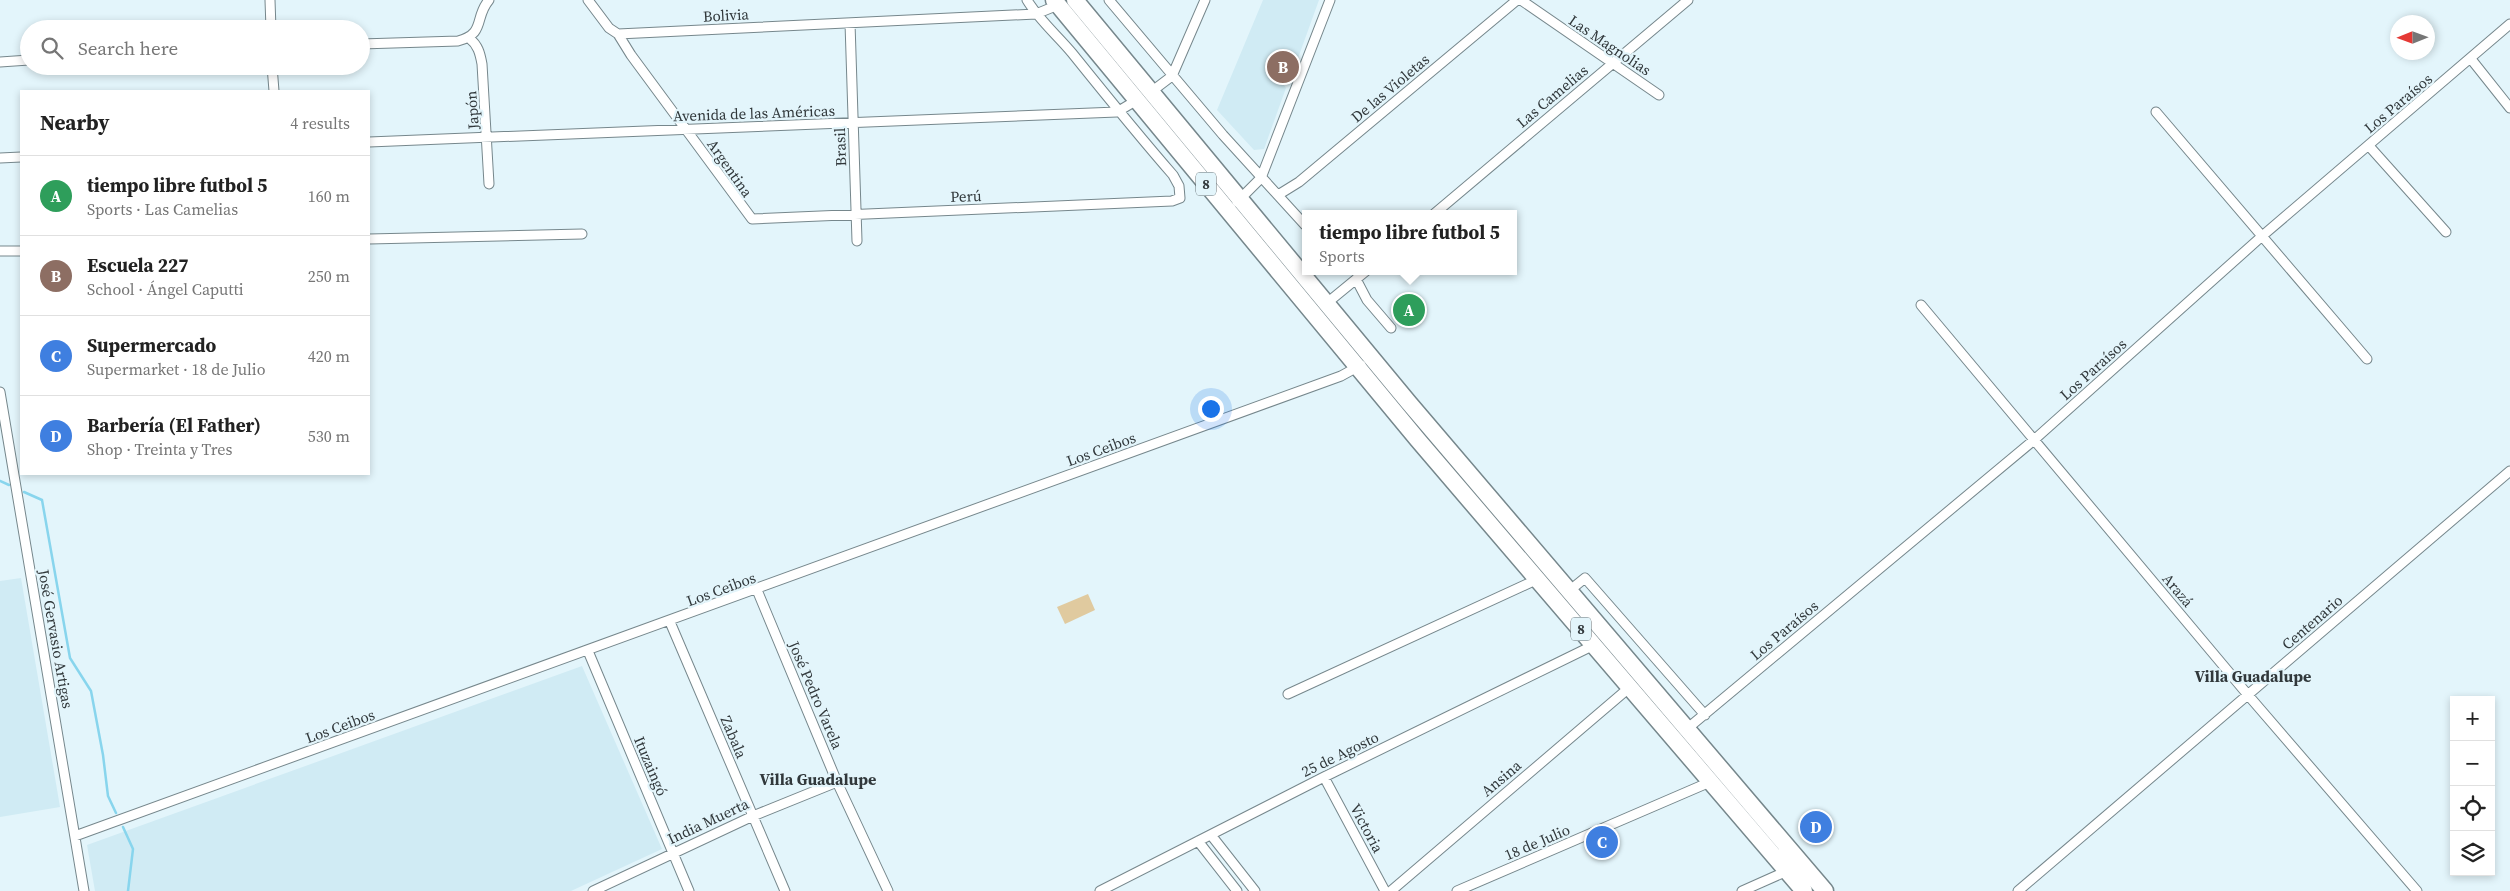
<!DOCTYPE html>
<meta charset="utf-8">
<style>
body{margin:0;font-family:"Source Serif 4",serif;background:#f6f6f6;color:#222}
.controls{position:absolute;right:15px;bottom:15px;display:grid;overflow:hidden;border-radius:0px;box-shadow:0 2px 8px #0003}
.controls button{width:45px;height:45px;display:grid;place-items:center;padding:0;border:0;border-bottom:1px solid #e0e0e0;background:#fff;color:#222;font:25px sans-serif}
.compass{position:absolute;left:2390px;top:15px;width:45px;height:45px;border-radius:50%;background:#fff;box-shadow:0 2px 8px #0003;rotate:269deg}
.you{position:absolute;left:1210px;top:408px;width:18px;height:18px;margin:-12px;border:4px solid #fff;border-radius:50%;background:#1a73e8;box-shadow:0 0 0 8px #1a73e833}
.badge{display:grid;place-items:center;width:32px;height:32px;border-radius:50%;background:#8a6604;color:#fff;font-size:16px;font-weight:700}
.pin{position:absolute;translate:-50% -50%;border:2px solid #fff;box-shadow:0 1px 5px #0006}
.popup{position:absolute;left:1302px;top:210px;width:215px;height:65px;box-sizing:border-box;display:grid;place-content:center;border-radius:0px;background:#fff;filter:drop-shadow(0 1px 4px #0005);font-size:16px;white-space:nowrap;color:#767676}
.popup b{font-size:19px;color:#222}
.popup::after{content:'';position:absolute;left:50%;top:100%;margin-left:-10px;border:10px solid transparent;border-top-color:#fff}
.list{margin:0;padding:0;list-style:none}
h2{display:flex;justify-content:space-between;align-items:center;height:65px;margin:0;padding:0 20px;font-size:21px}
h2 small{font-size:16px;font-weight:400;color:#767676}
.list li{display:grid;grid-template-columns:32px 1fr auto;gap:15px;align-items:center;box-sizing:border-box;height:80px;padding:0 20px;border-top:1px solid #e0e0e0}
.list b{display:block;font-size:19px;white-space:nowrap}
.list p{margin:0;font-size:16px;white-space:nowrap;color:#767676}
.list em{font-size:16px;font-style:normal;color:#767676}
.icon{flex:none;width:28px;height:28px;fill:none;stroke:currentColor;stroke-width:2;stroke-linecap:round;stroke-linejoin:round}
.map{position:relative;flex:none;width:2510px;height:891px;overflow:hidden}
.search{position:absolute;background:#fff;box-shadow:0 2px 8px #0003;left:20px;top:20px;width:350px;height:55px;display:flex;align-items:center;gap:12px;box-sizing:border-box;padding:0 18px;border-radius:28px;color:#767676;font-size:19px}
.panel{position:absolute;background:#fff;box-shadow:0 2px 8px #0003;left:20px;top:90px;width:350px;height:385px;border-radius:0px}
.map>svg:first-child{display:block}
.built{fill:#d0ebf4}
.green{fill:#e0ca9f}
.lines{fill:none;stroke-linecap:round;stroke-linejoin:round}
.stream{stroke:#88d5ed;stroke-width:2.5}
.street-casing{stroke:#76878c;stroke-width:11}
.highway-casing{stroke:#76878c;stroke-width:19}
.street{stroke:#fff;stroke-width:9}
.highway{stroke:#fff;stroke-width:16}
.labels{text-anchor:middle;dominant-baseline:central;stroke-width:4.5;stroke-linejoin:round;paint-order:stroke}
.shield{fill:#e3f5fb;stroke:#667175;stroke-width:1}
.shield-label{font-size:14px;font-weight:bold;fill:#31383b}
.street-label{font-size:15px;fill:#31383b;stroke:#e3f5fb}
.neighbourhood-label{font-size:16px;font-weight:bold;fill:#31383b;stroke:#e3f5fb}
</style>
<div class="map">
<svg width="2510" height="891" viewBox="0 0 2510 891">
<rect width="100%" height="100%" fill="#e3f5fb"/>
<path class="built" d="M 1263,0 L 1319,0 L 1293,72 L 1281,81 L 1286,88 L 1264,149 L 1254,150 L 1217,110 Z
M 21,578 L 60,807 L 0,817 L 0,581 Z
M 582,666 L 662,849 L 571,891 L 95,891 L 87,845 Z"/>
<path class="green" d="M 1088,594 L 1095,610 L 1065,624 L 1057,607 Z"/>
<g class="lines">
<path class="stream" d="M 0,481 L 9,485
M 24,492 L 42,500 L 70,658 L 91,691 L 103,755 L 108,796 L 116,813
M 123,827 L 133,849 L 128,891"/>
<defs>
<path id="street" d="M 270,0 L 271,29
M 588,0 L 609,28 L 618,34 L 1036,14 L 1058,5
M 1109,0 L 1223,135 L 1305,225
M 1521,0 L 1659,95
M 850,23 L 857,241
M 618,34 L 631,55 L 752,219 L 1172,201 L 1180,198 L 1179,186 L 1173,175 C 1138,135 1105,94 1072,53 C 1057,35 1039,20 1027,0
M 469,38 C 478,45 480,53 482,64 L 489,184
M 361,44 L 458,41 C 486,34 474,17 489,0
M 2471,59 L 2510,108
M 0,62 L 29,60
M 272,66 L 274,91
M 1151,92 L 1172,76 L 1205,0
M 2156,112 L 2367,359
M 369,142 L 1117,112 L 1137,100
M 2369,146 L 2446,232
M 0,158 L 21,157
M 1278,195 L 1299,182 L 1517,0
M 1237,202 L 1261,178 L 1330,0
M 1434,214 L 1688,0
M 369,239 L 582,234
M 0,251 L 21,251
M 1356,279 L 1367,300 L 1391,328
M 1327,303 L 1366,271
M 1921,305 L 2248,695 L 2417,891
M 0,392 L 84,891
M 757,590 L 837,782 L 888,891
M 1569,591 L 1585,578 L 1705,715
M 670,622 L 785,891
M 588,651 L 689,891
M 1288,694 L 1538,579
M 1688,728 L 2034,440 L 2261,237 L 2510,24
M 1324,777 L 1385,891
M 1211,835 L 1255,891
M 75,836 L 1341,376 L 1361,365
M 1198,841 L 1237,891
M 593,891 L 753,816 L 837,782
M 1100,891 L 1324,777 L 1594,645
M 1391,891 L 1630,687
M 1457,891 L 1710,782
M 1742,891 L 1787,871
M 2018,891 L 2510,471"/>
<path id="highway" d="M 1054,0 L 1418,440 L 1804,891
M 1075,0 L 1409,403 L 1825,891"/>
</defs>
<use href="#street" class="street-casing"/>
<use href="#highway" class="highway-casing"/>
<use href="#street" class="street"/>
<use href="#highway" class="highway"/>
</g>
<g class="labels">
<g class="shield">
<rect x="1196" y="172.5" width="20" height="23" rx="4"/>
<rect x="1571" y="617.5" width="20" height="23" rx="4"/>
</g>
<g class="shield-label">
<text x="1206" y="184">8</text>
<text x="1581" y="629">8</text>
</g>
<g class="street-label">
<text transform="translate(726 15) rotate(-3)">Bolivia</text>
<text transform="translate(1610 45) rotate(34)">Las Magnolias</text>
<text transform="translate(1390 88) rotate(-40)">De las Violetas</text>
<text transform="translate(1552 96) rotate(-40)">Las Camelias</text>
<text transform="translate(2398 103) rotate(-40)">Los Paraísos</text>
<text transform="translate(472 110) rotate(-94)">Japón</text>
<text transform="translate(754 113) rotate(-2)">Avenida de las Américas</text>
<text transform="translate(840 147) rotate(-92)">Brasil</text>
<text transform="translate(730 168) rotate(55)">Argentina</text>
<text transform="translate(966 196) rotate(-2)">Perú</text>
<text transform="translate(2093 369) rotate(-42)">Los Paraísos</text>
<text transform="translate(1101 449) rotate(-20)">Los Ceibos</text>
<text transform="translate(721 589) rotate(-20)">Los Ceibos</text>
<text transform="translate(2178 590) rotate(50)">Arazá</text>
<text transform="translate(2312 622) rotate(-41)">Centenario</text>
<text transform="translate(1784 630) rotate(-40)">Los Paraísos</text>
<text transform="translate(56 639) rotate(80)">José Gervasio Artigas</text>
<text transform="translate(816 695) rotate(67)">José Pedro Varela</text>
<text transform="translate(340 726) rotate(-20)">Los Ceibos</text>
<text transform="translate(734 737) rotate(67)">Zabala</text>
<text transform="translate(1340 754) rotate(-26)">25 de Agosto</text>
<text transform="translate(651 766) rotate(67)">Ituzaingó</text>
<text transform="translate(1501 778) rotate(-40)">Ansina</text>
<text transform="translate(708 821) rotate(-25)">India Muerta</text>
<text transform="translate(1367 828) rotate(62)">Victoria</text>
<text transform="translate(1537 842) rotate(-23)">18 de Julio</text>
</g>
<g class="neighbourhood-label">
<text x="2253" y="676">Villa Guadalupe</text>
<text x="818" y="779">Villa Guadalupe</text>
</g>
</g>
</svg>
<div class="controls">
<button>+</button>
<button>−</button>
<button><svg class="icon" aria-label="locate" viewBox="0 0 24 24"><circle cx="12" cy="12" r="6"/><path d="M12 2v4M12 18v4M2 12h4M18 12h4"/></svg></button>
<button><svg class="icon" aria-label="layers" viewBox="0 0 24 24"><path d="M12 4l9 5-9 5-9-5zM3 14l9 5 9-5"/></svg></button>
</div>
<svg class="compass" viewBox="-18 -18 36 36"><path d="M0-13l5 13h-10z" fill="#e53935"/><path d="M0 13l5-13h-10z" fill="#767676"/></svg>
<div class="you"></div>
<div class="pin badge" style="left:1409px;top:310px;background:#2e9e5b">A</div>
<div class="popup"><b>tiempo libre futbol 5</b>Sports</div>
<div class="pin badge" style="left:1283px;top:67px;background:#8d6e63">B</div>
<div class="pin badge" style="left:1602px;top:842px;background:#3f7fe0">C</div>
<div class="pin badge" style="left:1816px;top:827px;background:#3f7fe0">D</div>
<div class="search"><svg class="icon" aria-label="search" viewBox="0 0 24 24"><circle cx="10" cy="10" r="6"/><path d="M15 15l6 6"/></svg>Search here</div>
<section class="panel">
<h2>Nearby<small>4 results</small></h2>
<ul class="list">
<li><span class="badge" style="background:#2e9e5b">A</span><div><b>tiempo libre futbol 5</b><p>Sports · Las Camelias</p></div><em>160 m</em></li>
<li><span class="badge" style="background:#8d6e63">B</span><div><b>Escuela 227</b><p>School · Ángel Caputti</p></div><em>250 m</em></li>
<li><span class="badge" style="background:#3f7fe0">C</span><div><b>Supermercado</b><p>Supermarket · 18 de Julio</p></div><em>420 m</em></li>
<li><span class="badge" style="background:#3f7fe0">D</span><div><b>Barbería (El Father)</b><p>Shop · Treinta y Tres</p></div><em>530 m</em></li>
</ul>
</section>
</div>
